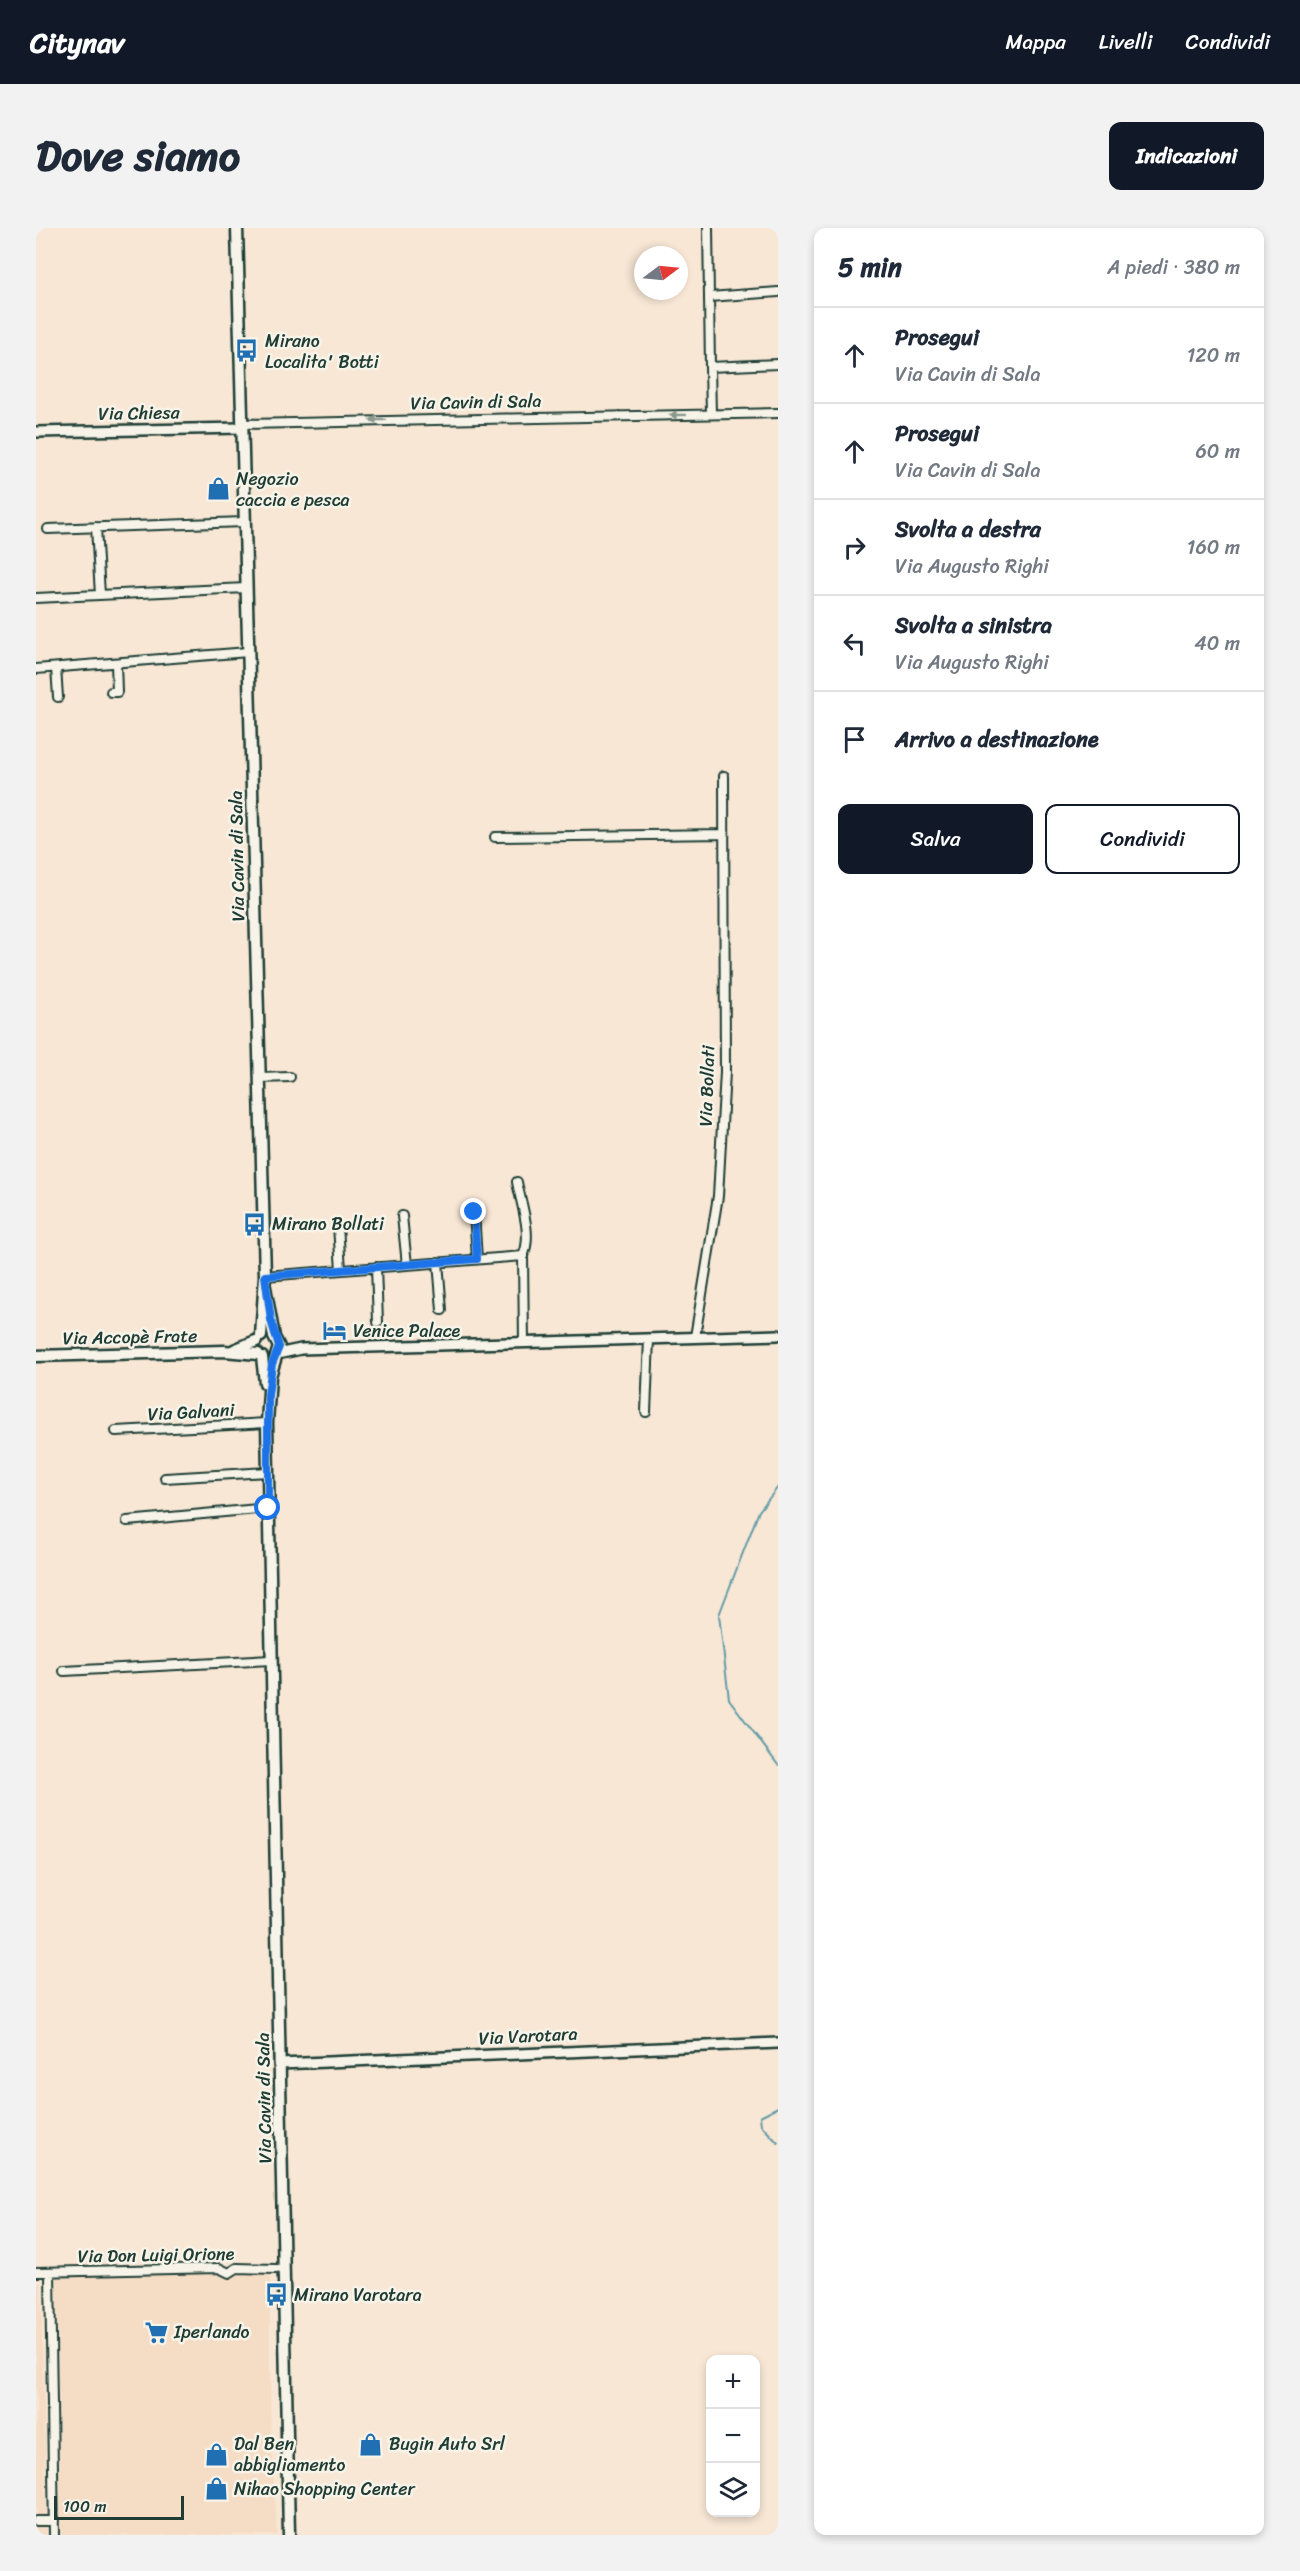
<!DOCTYPE html>
<html lang="it">
<meta charset="utf-8">
<style>
body{margin:0;font-family:Sriracha,sans-serif;background:#f2f2f3;color:#1f2937}
.controls{position:absolute;right:18px;bottom:18px;display:grid;overflow:hidden;border-radius:12px;box-shadow:0 3px 9px #0003}
.controls button{width:54px;height:54px;display:grid;place-items:center;padding:0;border:0;border-bottom:2px solid #e0e1e3;background:#fff;color:#1f2937;font:30px sans-serif}
.compass{position:absolute;left:598px;top:18px;width:54px;height:54px;border-radius:50%;background:#fff;box-shadow:0 3px 9px #0003;rotate:74deg}
.scale{position:absolute;left:18px;bottom:15px;width:130px;box-sizing:border-box;padding-left:6px;border:3px solid #1f3d34;border-top:0;font-size:16px;line-height:21px;white-space:nowrap;color:#1f3d34;-webkit-text-stroke:4px #f7f3e8;paint-order:stroke}
.stop{position:absolute;width:18px;height:18px;margin:-14px;border:4px solid #1a73e8;border-radius:50%;background:#fff}
.stop.end{background:#1a73e8;border-color:#fff;box-shadow:0 2px 6px #0008}
.list{margin:0;padding:0;list-style:none}
h2{display:flex;justify-content:space-between;align-items:center;height:78px;margin:0;padding:0 24px;font-size:26px}
h2 small{font-size:20px;font-weight:400;color:#747a83}
.list li{display:grid;grid-template-columns:39px 1fr auto;gap:18px;align-items:center;box-sizing:border-box;height:96px;padding:0 24px;border-top:2px solid #e0e1e3}
.list b{display:block;font-size:22px;white-space:nowrap}
.list p{margin:0;font-size:20px;white-space:nowrap;color:#747a83}
.list em{font-size:20px;font-style:normal;color:#747a83}
.actions{display:flex;gap:12px;padding:18px 24px}
.actions a{flex:1;padding:14px 0;border:2px solid #111827;border-radius:12px;text-align:center;font-size:21px;color:#111827}
.actions .main{background:#111827;color:#fff}
.icon{flex:none;width:33px;height:33px;fill:none;stroke:currentColor;stroke-width:2;stroke-linecap:round;stroke-linejoin:round}
.map{position:relative;flex:none;width:742px;height:2307px;overflow:hidden;border-radius:12px}
header{display:flex;align-items:center;gap:36px;box-sizing:border-box;height:84px;padding:0 30px;background:#111827;color:#fff}
header strong{font-size:28px}
nav{display:flex;gap:33px;margin-inline-start:auto;font-size:21px}
.intro{display:flex;align-items:center;justify-content:space-between;box-sizing:border-box;height:144px;padding:0 36px}
h1{margin:0;font-size:42px}
.button{padding:15px 27px;border-radius:12px;background:#111827;color:#fff;font-size:21px;font-weight:700}
main{display:flex;gap:36px;padding:0 36px}
aside{flex:1;background:#fff;border-radius:12px;box-shadow:0 3px 9px #0003}
.map>svg:first-child{display:block}
.built{fill:#f5dcc5}
.lines{fill:none;stroke-linecap:round;stroke-linejoin:round}
.stream{stroke:#639ba7;stroke-width:2}
.minor-casing{stroke:#1f3d34;stroke-width:12}
.tertiary-casing{stroke:#1f3d34;stroke-width:14}
.secondary-casing{stroke:#1f3d34;stroke-width:15}
.minor{stroke:#f7f3e8;stroke-width:8}
.tertiary{stroke:#f7f3e8;stroke-width:9}
.secondary{stroke:#f7f3e8;stroke-width:10}
.oneway{fill:#8b988e}
.route{stroke:#1a73e8;stroke-width:8}
.labels{text-anchor:middle;dominant-baseline:central;stroke-width:5;stroke-linejoin:round;paint-order:stroke}
.poi-label{font-size:18px;fill:#1f3d34;stroke:#f7f3e8;text-anchor:start}
.street-label{font-size:18px;fill:#1f3d34;stroke:#f7f3e8}
</style>
<header>
<strong>Citynav</strong>
<nav><a>Mappa</a><a>Livelli</a><a>Condividi</a></nav>
</header>
<div class="intro"><h1>Dove siamo</h1><a class="button">Indicazioni</a></div>
<main>
<div class="map">
<svg width="742" height="2307" viewBox="0 0 742 2307">
<rect width="100%" height="100%" fill="#f8e7d5"/>
<filter id="ink" filterUnits="userSpaceOnUse"><feTurbulence type="fractalNoise" baseFrequency=".0167" numOctaves="2"/><feDisplacementMap in="SourceGraphic" scale="12" xChannelSelector="R" yChannelSelector="G"/><feConvolveMatrix kernelMatrix="1 2 1 2 8 2 1 2 1" color-interpolation-filters="sRGB"/></filter>
<g filter="url(#ink)">
<path class="built" d="M 21,2046 L 234,2047 L 234,2182 L 241,2307 L 25,2307 Z
M 0,2054 L 5,2054 L 11,2307 L 0,2307 Z"/>
<g class="lines">
<path class="stream" d="M 742,1259 L 723,1283 L 683,1387 L 693,1471 L 742,1537
M 742,1879 L 724,1888 L 725,1897 L 742,1915"/>
<defs>
<path id="minor" d="M 672,0 L 673,69
M 674,139 L 673,69 L 742,64
M 675,186 L 674,139 L 742,136
M 206,196 L 742,185
M 60,299 L 64,367
M 12,301 L 208,294
M 0,370 L 210,360
M 20,440 L 22,469
M 0,441 L 212,424
M 75,464 L 81,464 L 80,435
M 459,609 L 688,606
M 223,850 L 254,849
M 481,954 C 485,976 497,1007 487,1028
M 438,984 L 441,1031
M 366,988 L 371,1037
M 302,998 L 305,1042
M 402,1034 L 406,1082
M 340,1039 L 342,1094
M 229,1048 L 487,1028 L 488,1115
M 659,1109 L 682,968 L 689,844 L 688,548
M 610,1184 L 613,1111
M 80,1203 L 231,1195
M 129,1250 L 232,1244
M 91,1293 L 233,1280
M 28,1443 L 235,1432
M 0,2044 L 183,2040 L 193,2045 L 201,2040 L 240,2041
M 14,2044 L 18,2307
M 0,2293 L 18,2293"/>
<path id="tertiary" d="M 0,204 L 206,200
M 241,1126 L 265,1121 L 742,1107
M 244,1836 L 742,1815"/>
<path id="secondary" d="M 201,0 L 229,1048 L 225,1108
M 229,1059 L 238,1109 L 243,1119 L 234,1148 L 231,1195 L 253,2307
M 198,1122 L 220,1113
M 0,1128 L 188,1123 L 222,1126
M 226,1129 L 229,1155"/>
</defs>
<use href="#minor" class="minor-casing"/>
<use href="#tertiary" class="tertiary-casing"/>
<use href="#secondary" class="secondary-casing"/>
<use href="#minor" class="minor"/>
<use href="#tertiary" class="tertiary"/>
<use href="#secondary" class="secondary"/>
</g>
<defs><path id="oneway-solid" d="M-6-.8H1V-3.2L6.5 0L1 3.2V.8H-6Z" transform="scale(1.5)"/></defs>
<g class="oneway">
<use href="#oneway-solid" transform="translate(642 187) rotate(179)"/>
<use href="#oneway-solid" transform="translate(342 192) rotate(179)"/>
</g>
</g>
<g class="lines" filter="url(#ink)">
<path class="route" d="M 232,1280 L 232,1167 L 236,1136 L 243,1119 L 235,1092 L 229,1048 L 441,1031 L 438,984"/>
</g>
<defs>
<symbol id="bus-bare" viewBox="-9 -9 18 18"><path d="M-5-6H5V4H4V6H2V4H-2V6H-4V4H-5ZM-3.5-4V0h7V-4ZM-3.5 1.2v1.5H-2V1.2ZM2 1.2v1.5H3.5V1.2Z" fill="#1f6fb2" stroke="#f7f3e8" stroke-width="2.5" paint-order="stroke"/></symbol>
<symbol id="shop-bare" viewBox="-9 -9 18 18"><path d="M-5-2.5h2.3a2.7 3.5 0 0 1 5.4 0H5L5.5 6h-11ZM-1.5-2.5h3a1.5 2.3 0 0 0-3 0Z" fill="#1f6fb2" stroke="#f7f3e8" stroke-width="2.5" paint-order="stroke"/></symbol>
<symbol id="hotel-bare" viewBox="-9 -9 18 18"><path d="M-6-4.5h1.5V1H6V5H4.5V3h-9V5H-6ZM-4 0a1.8 1.8 0 1 1 3.6 0ZM.5 0V-2.5h3Q6-2.5 6 0Z" fill="#1f6fb2" stroke="#f7f3e8" stroke-width="2.5" paint-order="stroke"/></symbol>
<symbol id="supermarket-bare" viewBox="-9 -9 18 18"><path d="M-6-5.5h2.5l.6 2H6L4.5 2H-2.5L-4.4-4H-6ZM-1.5 3.2a1.3 1.3 0 1 0 .1 0ZM3 3.2a1.3 1.3 0 1 0 .1 0Z" fill="#1f6fb2" stroke="#f7f3e8" stroke-width="2.5" paint-order="stroke"/></symbol>
</defs>
<g fill-rule="evenodd">
<use href="#bus-bare" x="194" y="106" width="33" height="33"/>
<use href="#shop-bare" x="166" y="244" width="33" height="33"/>
<use href="#bus-bare" x="202" y="980" width="33" height="33"/>
<use href="#hotel-bare" x="282" y="1086" width="33" height="33"/>
<use href="#bus-bare" x="224" y="2050" width="33" height="33"/>
<use href="#supermarket-bare" x="104" y="2088" width="33" height="33"/>
<use href="#shop-bare" x="318" y="2200" width="33" height="33"/>
<use href="#shop-bare" x="164" y="2210" width="33" height="33"/>
<use href="#shop-bare" x="164" y="2244" width="33" height="33"/>
</g>
<g class="labels">
<g class="poi-label">
<text x="229" y="113">Mirano<tspan x="229" dy="21">Localita' Botti</tspan></text>
<text x="200" y="251">Negozio<tspan x="200" dy="21">caccia e pesca</tspan></text>
<text x="236" y="996">Mirano Bollati</text>
<text x="317" y="1103">Venice Palace</text>
<text x="258" y="2067">Mirano Varotara</text>
<text x="138" y="2104">Iperlando</text>
<text x="198" y="2216">Dal Ben<tspan x="198" dy="21">abbigliamento</tspan></text>
<text x="353" y="2216">Bugin Auto Srl</text>
<text x="198" y="2261">Nihao Shopping Center</text>
</g>
<g class="street-label">
<text transform="translate(440 174) rotate(-1)">Via Cavin di Sala</text>
<text transform="translate(103 185) rotate(-1)">Via Chiesa</text>
<text transform="translate(201 628) rotate(-91)">Via Cavin di Sala</text>
<text transform="translate(671 858) rotate(-88)">Via Bollati</text>
<text transform="translate(94 1109) rotate(-1)">Via Accopè Frate</text>
<text transform="translate(155 1184) rotate(-3)">Via Galvani</text>
<text transform="translate(492 1808) rotate(-3)">Via Varotara</text>
<text transform="translate(228 1870) rotate(-91)">Via Cavin di Sala</text>
<text transform="translate(120 2027) rotate(-1)">Via Don Luigi Orione</text>
</g>
</g>
</svg>
<div class="controls">
<button>+</button>
<button>−</button>
<button><svg class="icon" aria-label="layers" viewBox="0 0 24 24"><path d="M12 4l9 5-9 5-9-5zM3 14l9 5 9-5"/></svg></button>
</div>
<svg class="compass" viewBox="-18 -18 36 36"><path d="M0-13l5 13h-10z" fill="#e53935"/><path d="M0 13l5-13h-10z" fill="#747a83"/></svg>
<div class="scale">100 m</div>
<div class="stop" style="left:232px;top:1280px"></div>
<div class="stop end" style="left:438px;top:984px"></div>
</div>
<aside>
<h2>5 min<small>A piedi · 380 m</small></h2>
<ul class="list">
<li><svg class="icon" aria-label="ahead" viewBox="0 0 24 24"><path d="M12 20V5M6 11l6-6 6 6"/></svg><div><b>Prosegui</b><p>Via Cavin di Sala</p></div><em>120 m</em></li>
<li><svg class="icon" aria-label="ahead" viewBox="0 0 24 24"><path d="M12 20V5M6 11l6-6 6 6"/></svg><div><b>Prosegui</b><p>Via Cavin di Sala</p></div><em>60 m</em></li>
<li><svg class="icon" aria-label="right" viewBox="0 0 24 24"><path d="M7 20v-9h11M14 6l5 5-5 5"/></svg><div><b>Svolta a destra</b><p>Via Augusto Righi</p></div><em>160 m</em></li>
<li><svg class="icon" aria-label="left" viewBox="0 0 24 24"><path d="M17 20v-9H6M10 6l-5 5 5 5"/></svg><div><b>Svolta a sinistra</b><p>Via Augusto Righi</p></div><em>40 m</em></li>
<li><svg class="icon" aria-label="arrive" viewBox="0 0 24 24"><path d="M6 21V4h12l-3 4 3 4H6"/></svg><div><b>Arrivo a destinazione</b></div></li>
</ul>
<div class="actions"><a class="main">Salva</a><a>Condividi</a></div>
</aside>
</main>
